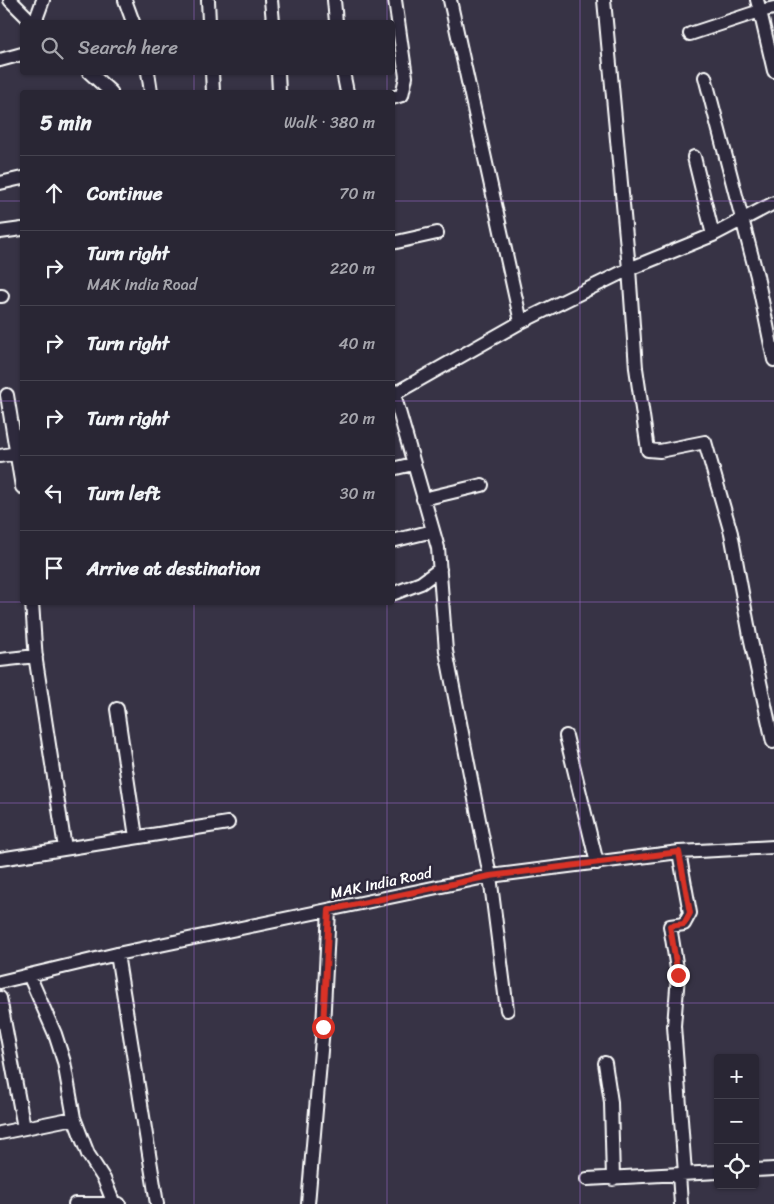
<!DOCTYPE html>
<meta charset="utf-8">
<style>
body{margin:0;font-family:Sriracha,sans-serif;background:#312e3c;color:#f1f3f6}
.controls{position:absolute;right:15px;bottom:15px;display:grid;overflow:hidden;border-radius:5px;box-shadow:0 1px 4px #0004}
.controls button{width:45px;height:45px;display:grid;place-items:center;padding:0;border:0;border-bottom:1px solid #45434f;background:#292634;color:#f1f3f6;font:25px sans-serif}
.stop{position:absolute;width:15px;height:15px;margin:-11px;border:4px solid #d93025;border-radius:50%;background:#fff}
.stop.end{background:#d93025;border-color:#fff;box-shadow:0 1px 5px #0008}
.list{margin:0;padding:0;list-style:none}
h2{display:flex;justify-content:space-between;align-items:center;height:65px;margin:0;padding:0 20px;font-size:21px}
h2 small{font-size:16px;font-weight:400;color:#a5a5ac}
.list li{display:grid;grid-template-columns:32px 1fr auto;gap:15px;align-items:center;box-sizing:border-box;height:75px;padding:0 20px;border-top:1px solid #45434f}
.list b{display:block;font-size:19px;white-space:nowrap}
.list p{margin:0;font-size:16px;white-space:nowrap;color:#a5a5ac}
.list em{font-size:16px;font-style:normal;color:#a5a5ac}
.icon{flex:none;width:28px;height:28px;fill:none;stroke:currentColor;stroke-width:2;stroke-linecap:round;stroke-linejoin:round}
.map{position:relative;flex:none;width:774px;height:1204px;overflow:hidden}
.search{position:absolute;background:#292634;box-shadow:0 1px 4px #0004;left:20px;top:20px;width:375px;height:55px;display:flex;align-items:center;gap:12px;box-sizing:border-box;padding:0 18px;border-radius:5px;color:#a5a5ac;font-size:19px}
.panel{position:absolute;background:#292634;box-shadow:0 1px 4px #0004;left:20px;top:90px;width:375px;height:515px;border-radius:5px}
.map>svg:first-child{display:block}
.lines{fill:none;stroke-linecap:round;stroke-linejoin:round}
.minor-casing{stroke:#fff;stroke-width:16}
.minor{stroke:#2f2a3d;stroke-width:12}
.route{stroke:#d93025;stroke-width:6}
.grid{fill:none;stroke:#a36bd2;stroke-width:1;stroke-opacity:0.55}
.labels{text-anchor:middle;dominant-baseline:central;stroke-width:5;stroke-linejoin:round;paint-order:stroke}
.street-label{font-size:15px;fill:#fff;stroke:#2f2a3d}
</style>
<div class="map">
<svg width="774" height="1204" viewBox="0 0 774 1204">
<rect width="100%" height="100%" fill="#373345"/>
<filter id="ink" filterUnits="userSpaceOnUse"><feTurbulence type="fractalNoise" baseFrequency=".02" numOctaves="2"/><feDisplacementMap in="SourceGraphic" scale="10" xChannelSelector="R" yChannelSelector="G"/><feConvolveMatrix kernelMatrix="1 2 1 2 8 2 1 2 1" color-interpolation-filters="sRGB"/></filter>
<g filter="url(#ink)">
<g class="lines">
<defs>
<path id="minor" d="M 10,0 L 32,22
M 125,0 L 133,22
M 208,0 L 209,22
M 271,0 L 273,22
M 334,0 L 336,22
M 450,0 L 521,322
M 604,0 L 629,269 L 636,368 L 648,450 L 660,451 L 705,442 L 731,533 L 750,636 L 773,742
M 757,0 L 760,11 L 774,8
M 35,22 L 43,0
M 690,34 L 760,11 L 774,71
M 0,60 L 22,54
M 89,72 L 111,92
M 148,72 L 151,92
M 212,72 L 213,92
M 278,72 L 279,92
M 343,72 L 347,92
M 705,77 L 757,276 L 774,360
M 392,98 L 402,95 L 406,77 L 395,0
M 694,157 L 713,235
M 0,183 L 22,178
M 0,232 L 22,229
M 392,243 L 437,233
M 0,296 L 2,296
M 392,390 L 394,394 L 521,322 L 629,269 L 713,235 L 774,203
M 394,394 L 438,548 L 446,651 L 490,876 L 507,1010
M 7,395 L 22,487
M 0,456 L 22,452
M 392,469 L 413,464
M 423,499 L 482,485
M 392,541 L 433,531
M 392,594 L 421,583 L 440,569
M 32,602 L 36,661 L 65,848
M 0,660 L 36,656
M 117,709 L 136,837
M 566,736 L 597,863
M 679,852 L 690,913 L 684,924 L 670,926 L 678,975 L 674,1026 L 685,1173
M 0,859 L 228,823
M 117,954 L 157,1204
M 29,975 L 55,1034 L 64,1062 L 74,1118
M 0,982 L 117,954 L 490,876 L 679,852 L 774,847
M 0,998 L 24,1128
M 605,1063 L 611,1102 L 613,1179
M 0,1133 L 74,1118 L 88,1154 L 104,1179 L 114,1204
M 755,1170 L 774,1169
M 679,1174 L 681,1204
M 587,1179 L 718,1172
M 75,1204 L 119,1204
M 308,1204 L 323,1027 L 329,910"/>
</defs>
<use href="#minor" class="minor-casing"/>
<use href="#minor" class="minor"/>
</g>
</g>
<g class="lines" filter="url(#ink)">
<path class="route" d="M 323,1027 L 329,910 L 490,876 L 679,852 L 690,913 L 684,924 L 670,926 L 678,975"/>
</g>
<path class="grid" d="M 194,0 L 194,22M 387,0 L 387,22M 580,0 L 580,1204M 194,72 L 194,92M 387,72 L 387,92M 0,201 L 22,201M 392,201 L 774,201M 0,401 L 22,401M 392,401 L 774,401M 0,602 L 22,602M 194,602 L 194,1204M 387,602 L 387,1204M 392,602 L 774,602M 0,803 L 774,803M 0,1003 L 774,1003"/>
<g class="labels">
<g class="street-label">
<text transform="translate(381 883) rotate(-12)">MAK India Road</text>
</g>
</g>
</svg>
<div class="controls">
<button>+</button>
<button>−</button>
<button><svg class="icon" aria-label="locate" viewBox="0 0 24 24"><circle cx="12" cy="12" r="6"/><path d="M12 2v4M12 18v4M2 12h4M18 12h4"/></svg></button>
</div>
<div class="stop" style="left:323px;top:1027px"></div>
<div class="stop end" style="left:678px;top:975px"></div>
<div class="search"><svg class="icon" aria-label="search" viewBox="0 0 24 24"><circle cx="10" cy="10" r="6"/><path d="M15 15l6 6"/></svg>Search here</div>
<section class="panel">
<h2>5 min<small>Walk · 380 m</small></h2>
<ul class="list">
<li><svg class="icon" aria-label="ahead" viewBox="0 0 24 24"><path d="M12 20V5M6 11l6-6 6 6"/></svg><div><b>Continue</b></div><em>70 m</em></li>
<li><svg class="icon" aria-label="right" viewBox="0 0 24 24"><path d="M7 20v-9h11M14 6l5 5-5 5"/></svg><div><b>Turn right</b><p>MAK India Road</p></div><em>220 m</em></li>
<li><svg class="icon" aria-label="right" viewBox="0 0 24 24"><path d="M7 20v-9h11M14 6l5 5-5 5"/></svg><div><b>Turn right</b></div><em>40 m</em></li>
<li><svg class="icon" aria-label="right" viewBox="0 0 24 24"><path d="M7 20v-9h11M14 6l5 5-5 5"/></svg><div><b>Turn right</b></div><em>20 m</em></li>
<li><svg class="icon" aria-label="left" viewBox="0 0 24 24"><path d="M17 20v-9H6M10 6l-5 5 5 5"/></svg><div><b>Turn left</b></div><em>30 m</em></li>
<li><svg class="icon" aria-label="arrive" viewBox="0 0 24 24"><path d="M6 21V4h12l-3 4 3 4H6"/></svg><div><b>Arrive at destination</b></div></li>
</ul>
</section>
</div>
